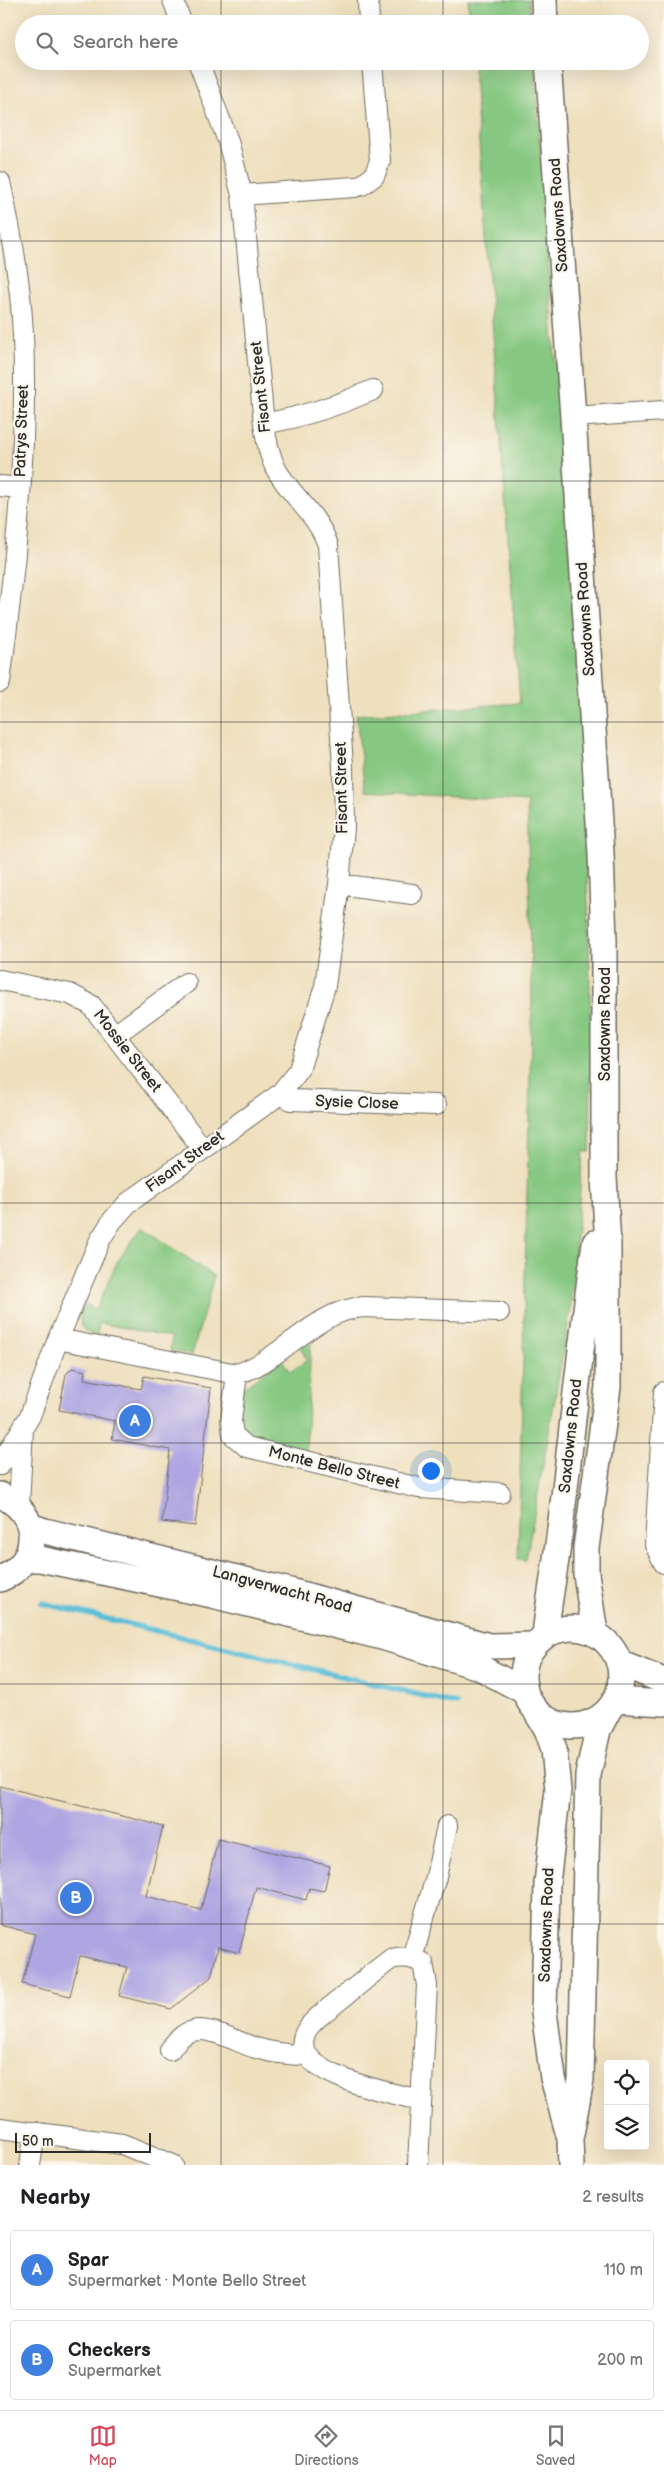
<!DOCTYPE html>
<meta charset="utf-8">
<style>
body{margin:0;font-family:"Balsamiq Sans",sans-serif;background:#f2f2f2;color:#202124}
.controls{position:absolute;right:15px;bottom:15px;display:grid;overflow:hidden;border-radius:5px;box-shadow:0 5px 20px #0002}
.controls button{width:45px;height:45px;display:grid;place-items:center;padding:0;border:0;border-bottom:1px solid #e0e0e0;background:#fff;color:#202124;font:25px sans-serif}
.scale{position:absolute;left:15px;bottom:12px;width:136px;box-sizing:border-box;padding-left:5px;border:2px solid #2b2b2b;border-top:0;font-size:14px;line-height:18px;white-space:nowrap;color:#2b2b2b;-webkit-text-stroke:4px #fbf7ec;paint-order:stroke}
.you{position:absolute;left:430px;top:1470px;width:18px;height:18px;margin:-12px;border:4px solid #fff;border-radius:50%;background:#1a73e8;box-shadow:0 0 0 8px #1a73e833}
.badge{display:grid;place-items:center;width:32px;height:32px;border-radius:50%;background:#d1495b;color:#fff;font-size:16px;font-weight:700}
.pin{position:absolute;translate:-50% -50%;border:2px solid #fff;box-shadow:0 1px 5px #0006}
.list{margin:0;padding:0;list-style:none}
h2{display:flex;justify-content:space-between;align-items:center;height:65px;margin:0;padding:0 20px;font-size:21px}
h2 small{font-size:16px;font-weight:400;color:#757577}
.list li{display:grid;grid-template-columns:32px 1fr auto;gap:15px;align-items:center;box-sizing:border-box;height:80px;margin:0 10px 10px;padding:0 10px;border:1px solid #e0e0e0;border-radius:5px}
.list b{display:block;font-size:19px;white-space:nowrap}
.list p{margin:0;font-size:16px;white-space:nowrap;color:#757577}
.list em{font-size:16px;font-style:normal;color:#757577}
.icon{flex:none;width:28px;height:28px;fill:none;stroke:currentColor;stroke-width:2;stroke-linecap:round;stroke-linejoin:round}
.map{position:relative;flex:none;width:664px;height:2165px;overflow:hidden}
.search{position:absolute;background:#fff;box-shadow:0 5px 20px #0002;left:15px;right:15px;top:15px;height:55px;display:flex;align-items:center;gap:12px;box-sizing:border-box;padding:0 18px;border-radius:28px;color:#757577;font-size:19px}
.sheet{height:245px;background:#fff}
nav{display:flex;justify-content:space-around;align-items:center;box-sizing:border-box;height:70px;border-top:1px solid #e0e0e0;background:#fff;font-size:14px;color:#757577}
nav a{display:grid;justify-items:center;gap:2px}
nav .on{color:#d1495b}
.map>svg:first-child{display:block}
.green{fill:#86c881;stroke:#587a56}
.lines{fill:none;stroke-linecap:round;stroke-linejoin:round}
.stream{stroke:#59bdd7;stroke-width:5.5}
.building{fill:#aea5e2}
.minor-casing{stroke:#6f6a5e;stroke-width:22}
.tertiary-casing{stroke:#6f6a5e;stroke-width:28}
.minor{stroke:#fff;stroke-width:20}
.tertiary{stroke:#fff;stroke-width:25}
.grid{fill:none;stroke:#2b2b2b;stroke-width:1;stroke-opacity:0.55}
.labels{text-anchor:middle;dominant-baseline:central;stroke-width:4.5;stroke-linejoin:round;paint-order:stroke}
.street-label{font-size:16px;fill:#2b2b2b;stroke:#fbf7ec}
</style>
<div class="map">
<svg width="664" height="2165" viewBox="0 0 664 2165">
<rect width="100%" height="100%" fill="#fbf7ec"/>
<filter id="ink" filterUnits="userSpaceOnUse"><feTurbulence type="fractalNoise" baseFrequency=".02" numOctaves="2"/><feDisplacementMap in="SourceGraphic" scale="10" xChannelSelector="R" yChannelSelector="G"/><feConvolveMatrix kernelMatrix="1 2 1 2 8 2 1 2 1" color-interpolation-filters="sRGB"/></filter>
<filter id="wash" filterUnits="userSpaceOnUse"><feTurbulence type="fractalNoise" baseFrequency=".0096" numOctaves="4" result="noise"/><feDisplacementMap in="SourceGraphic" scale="20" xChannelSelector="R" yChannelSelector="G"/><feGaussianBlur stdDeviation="1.12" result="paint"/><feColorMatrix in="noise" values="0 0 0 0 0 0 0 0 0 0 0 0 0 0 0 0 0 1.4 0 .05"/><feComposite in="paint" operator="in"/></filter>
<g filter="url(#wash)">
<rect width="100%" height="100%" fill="#eedfbd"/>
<path class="green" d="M 468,0 L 529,0 L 531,24 L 470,24 Z
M 473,61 L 534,61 C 544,207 555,353 565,499 C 581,717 594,934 590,1152 L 583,1152 L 570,1314 L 526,1560 L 518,1559 L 532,994 L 527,802 L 365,791 L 356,715 L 520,703 Z
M 142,1227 L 214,1276 L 192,1355 L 170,1350 L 172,1337 L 99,1323 L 97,1336 L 88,1333 L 81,1327 L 80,1316 L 84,1304 L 96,1309 L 117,1262 Z
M 311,1339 L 306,1453 C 283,1448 237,1447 238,1415 C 238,1406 241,1397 242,1388 L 282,1360 L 290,1372 L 307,1360 L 300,1347 Z"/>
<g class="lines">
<path class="stream" d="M 42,1603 L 456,1704"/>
</g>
<g id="blocks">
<path class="building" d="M 72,1368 L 85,1371 L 84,1379 L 141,1389 L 144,1376 L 211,1388 L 195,1526 L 162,1522 L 170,1450 L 112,1439 L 115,1421 L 59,1410 L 66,1374 Z
M 0,1786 L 163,1826 L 146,1896 L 201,1910 L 218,1839 L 330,1866 L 324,1891 L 309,1888 L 306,1900 L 256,1887 L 239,1953 L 218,1947 L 211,1977 L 171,2009 L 119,1996 L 127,1967 L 80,1956 L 70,1996 L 22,1984 L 35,1934 L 0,1925 Z"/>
</g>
</g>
<g filter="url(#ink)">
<use href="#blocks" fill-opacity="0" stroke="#6f6a5e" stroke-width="1"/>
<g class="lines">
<defs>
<path id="minor" d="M 173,0 L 182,24
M 368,0 L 369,24
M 0,182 C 11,232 21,283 23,335 C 28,451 15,567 0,682
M 242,195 L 355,187 L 362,185 L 374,176 L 380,161 L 372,61
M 573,417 L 664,411
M 264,424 C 302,417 337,406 373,390
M 0,486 L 20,488
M 339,884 L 412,894
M 0,980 L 70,994 L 91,1005 L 203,1149
M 115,1035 L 186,983
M 280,1094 L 291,1100 L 436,1105
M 58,1339 L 237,1374 C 283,1360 314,1310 364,1307 L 499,1312
M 237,1374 L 231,1421 L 233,1435 L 247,1447 L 419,1488 L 500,1493
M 664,1392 L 655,1545 L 664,1563
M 0,1465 L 30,1416 L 58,1339 L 100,1240 L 112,1221 L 128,1203 L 280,1094 L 299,1070 L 325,986 L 339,884 L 344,828 L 343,766 L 328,545 C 318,515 291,496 276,469 C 269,455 266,440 264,424 L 242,195 L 228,141 L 198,61
M 19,1506 L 23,1428
M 412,1958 L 436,1877 L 447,1826
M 170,2050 C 175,2042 183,2033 193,2031 C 210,2026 239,2043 256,2048 C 273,2053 289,2055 306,2055
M 0,2128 L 122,2144 L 173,2165
M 30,2165 L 35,2132
M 418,2165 L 427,1985 L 423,1963 C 411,1957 403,1956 391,1959 C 372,1973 355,1988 337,2002 C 327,2010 315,2018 308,2028 C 277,2073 395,2094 421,2100"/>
<path id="tertiary" d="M 544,0 L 545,24
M 548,61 L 573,417 L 601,854 L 604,941 L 604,1178 L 608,1245 L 608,1387 L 586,1548 L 586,1574 L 595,1633
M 0,1495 C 41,1512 42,1562 0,1579
M 30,1526 L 45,1531 L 290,1591 L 489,1646 L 534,1645
M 25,1559 L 40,1559 L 212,1595 L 382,1637 L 479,1667 L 524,1691
M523 1677a49 49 0 1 1 98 0a49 49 0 1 1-98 0Z
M 545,1635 C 549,1599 556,1565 560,1529 C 572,1434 581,1338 595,1243
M 619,1663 L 664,1681
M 615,1700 L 664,1703
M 537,1713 L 547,1729 L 554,1749 L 558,1790 L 547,1883 L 544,2012 L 553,2078 L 570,2139 L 571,2165
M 571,2134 L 581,2080 L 588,1775 L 598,1730 L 608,1711"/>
</defs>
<use href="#minor" class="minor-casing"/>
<use href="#tertiary" class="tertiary-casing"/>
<use href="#minor" class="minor"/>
<use href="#tertiary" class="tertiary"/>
</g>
</g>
<path class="grid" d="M 221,0 L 221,24M 443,0 L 443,24M 221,61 L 221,2165M 443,61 L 443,2165M 0,241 L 664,241M 0,481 L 664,481M 0,722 L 664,722M 0,962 L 664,962M 0,1203 L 664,1203M 0,1443 L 664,1443M 0,1684 L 664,1684M 0,1924 L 664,1924"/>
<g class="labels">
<g class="street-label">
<text transform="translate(559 215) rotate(-94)">Saxdowns Road</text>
<text transform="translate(261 387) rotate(-96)">Fisant Street</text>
<text transform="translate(22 431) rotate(-88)">Patrys Street</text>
<text transform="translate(586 619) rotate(-94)">Saxdowns Road</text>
<text transform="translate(342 788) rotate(-91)">Fisant Street</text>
<text transform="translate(605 1024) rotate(-90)">Saxdowns Road</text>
<text transform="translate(127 1051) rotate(52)">Mossie Street</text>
<text transform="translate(357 1103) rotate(2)">Sysie Close</text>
<text transform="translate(185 1162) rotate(-36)">Fisant Street</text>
<text transform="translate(571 1436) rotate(-84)">Saxdowns Road</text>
<text transform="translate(334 1468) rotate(14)">Monte Bello Street</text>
<text transform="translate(282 1590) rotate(15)">Langverwacht Road</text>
<text transform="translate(547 1925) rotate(-88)">Saxdowns Road</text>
</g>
</g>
</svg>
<div class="controls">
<button><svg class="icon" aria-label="locate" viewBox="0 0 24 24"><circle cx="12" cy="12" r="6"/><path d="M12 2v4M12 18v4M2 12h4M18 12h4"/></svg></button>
<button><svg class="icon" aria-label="layers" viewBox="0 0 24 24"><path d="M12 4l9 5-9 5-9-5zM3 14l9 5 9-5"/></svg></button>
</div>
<div class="scale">50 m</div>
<div class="you"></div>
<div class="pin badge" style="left:135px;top:1421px;background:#3f7fe0">A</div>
<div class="pin badge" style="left:76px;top:1898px;background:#3f7fe0">B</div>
<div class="search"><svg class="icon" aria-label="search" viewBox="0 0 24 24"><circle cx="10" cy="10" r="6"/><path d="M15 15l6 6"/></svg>Search here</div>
</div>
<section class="sheet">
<h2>Nearby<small>2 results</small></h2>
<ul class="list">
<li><span class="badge" style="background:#3f7fe0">A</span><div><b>Spar</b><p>Supermarket · Monte Bello Street</p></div><em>110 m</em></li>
<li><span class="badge" style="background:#3f7fe0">B</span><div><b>Checkers</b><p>Supermarket</p></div><em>200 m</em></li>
</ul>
</section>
<nav>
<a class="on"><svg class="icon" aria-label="map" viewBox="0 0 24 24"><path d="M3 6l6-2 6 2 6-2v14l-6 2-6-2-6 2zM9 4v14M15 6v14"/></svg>Map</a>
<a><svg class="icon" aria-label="directions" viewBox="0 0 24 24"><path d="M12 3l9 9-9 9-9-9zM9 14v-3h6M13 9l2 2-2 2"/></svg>Directions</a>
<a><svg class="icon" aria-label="saved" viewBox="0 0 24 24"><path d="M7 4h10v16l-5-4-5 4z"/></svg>Saved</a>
</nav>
